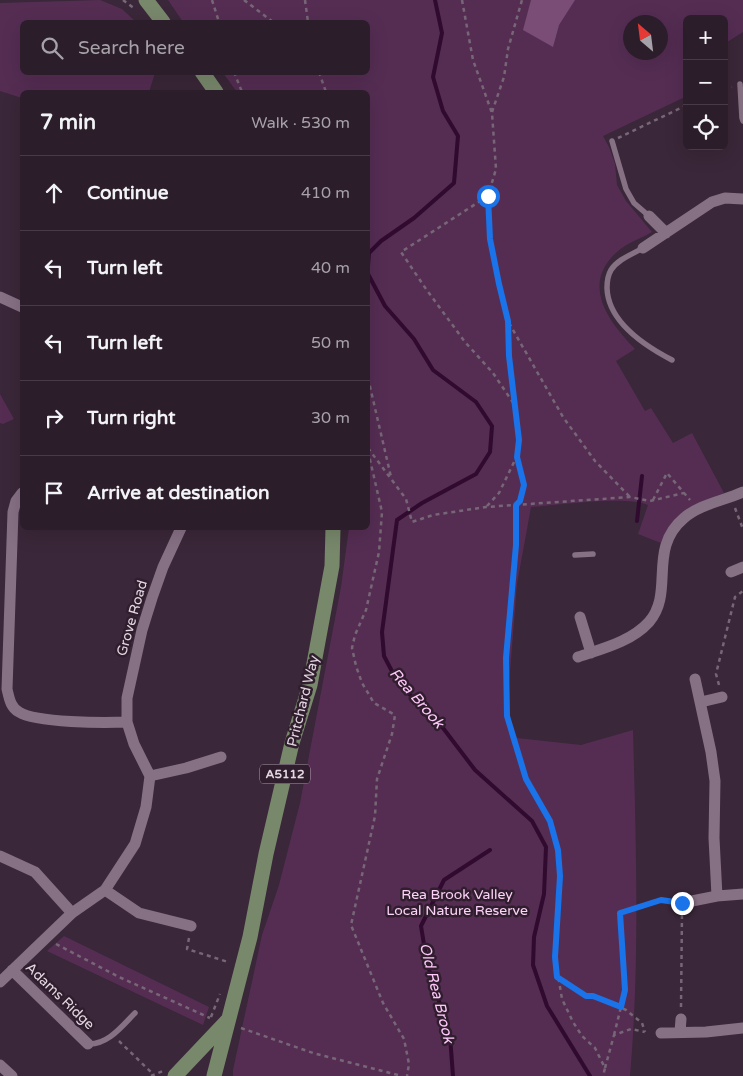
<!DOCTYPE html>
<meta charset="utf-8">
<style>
body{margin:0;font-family:"Varela Round",sans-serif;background:#342633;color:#f1f3f6}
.controls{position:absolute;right:15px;top:15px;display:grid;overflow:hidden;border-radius:8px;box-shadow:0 5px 20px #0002}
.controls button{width:45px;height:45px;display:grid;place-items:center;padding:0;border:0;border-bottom:1px solid #483b47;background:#2c1d2b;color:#f1f3f6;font:25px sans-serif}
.compass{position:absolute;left:623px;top:15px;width:45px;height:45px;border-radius:50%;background:#2c1d2b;box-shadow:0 5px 20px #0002;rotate:332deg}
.stop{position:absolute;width:15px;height:15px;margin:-11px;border:4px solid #1a73e8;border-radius:50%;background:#fff}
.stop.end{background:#1a73e8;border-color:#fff;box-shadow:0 1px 5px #0008}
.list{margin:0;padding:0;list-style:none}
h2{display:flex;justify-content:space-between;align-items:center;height:65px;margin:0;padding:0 20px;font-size:21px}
h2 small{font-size:16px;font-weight:400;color:#a6a2a9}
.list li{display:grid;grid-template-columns:32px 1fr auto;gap:15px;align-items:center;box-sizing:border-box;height:75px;padding:0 20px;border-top:1px solid #483b47}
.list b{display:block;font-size:19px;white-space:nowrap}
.list em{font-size:16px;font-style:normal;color:#a6a2a9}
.icon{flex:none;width:28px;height:28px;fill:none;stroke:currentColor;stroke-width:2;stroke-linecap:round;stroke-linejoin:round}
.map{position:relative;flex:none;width:743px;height:1076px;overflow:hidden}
.search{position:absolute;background:#2c1d2b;box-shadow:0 5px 20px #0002;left:20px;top:20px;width:350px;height:55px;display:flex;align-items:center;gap:12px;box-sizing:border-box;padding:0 18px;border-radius:8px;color:#a6a2a9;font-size:19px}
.panel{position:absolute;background:#2c1d2b;box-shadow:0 5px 20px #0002;left:20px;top:90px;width:350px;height:440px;border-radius:8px}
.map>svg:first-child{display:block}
.green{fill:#552d53;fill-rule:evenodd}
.forest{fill:#794d76}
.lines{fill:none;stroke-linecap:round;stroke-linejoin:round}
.stream{stroke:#310a30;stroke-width:4}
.path{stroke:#776776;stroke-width:2.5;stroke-dasharray:4 4;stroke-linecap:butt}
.lane{stroke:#867084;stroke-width:5.5}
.street{stroke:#867084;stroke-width:11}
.primary{stroke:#78886b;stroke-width:15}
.route{stroke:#1a73e8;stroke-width:6}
.labels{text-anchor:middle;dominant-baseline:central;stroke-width:5;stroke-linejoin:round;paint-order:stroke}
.shield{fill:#301e2e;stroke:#ada0ac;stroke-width:1}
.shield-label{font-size:12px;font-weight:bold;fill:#e3d7e2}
.street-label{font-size:14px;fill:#e3d7e2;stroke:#301e2e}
.park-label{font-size:14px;fill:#fdd3f9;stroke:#301e2e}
.water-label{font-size:15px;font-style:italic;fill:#fec8fa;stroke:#301e2e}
</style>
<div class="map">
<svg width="743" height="1076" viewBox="0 0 743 1076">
<rect width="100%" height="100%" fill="#3a2739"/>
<path class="green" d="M 100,0 L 122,9 L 136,22 L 22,22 L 22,72 L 155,73 L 149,92 L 22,92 L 22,98 L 0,91 L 0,3 Z
M 168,0 L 743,0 L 743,32 L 724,44 L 724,19 L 687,19 L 687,96 L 603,136 L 609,147 L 615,164 L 617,185 L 626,201 L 652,232 C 642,238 627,243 618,251 C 580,284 608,321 635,349 L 616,361 L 645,411 L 651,408 L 673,443 L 692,433 L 724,493 L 701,502 L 661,543 L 638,534 L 648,505 C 627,495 557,505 531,507 L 517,584 L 507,709 L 517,738 L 581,745 L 633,730 C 636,845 640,961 630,1076 L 233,1076 L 233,1070 L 262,935 L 279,885 L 300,803 L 341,587 L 349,528 L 368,528 L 368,92 L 237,92 L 223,73 L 368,72 L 368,22 L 183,22 ZM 630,22 L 660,22 L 660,52 L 630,52 Z
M 0,394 L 14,419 L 3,424 L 0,423 Z
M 64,936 L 209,1007 L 203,1025 L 47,951 Z"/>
<path class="forest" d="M 531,0 L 575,0 L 559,25 L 553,47 L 523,30 Z"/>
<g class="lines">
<path class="stream" d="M 368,266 L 369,253 L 381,241 L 414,218 L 454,183 L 458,136 L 443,111 L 433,77 L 442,33 L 435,0
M 368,274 L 385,306 L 414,339 L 433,370 L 476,402 L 492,426 L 490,452 L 476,474 L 422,503 L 397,520 L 382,632 L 384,656 L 395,677 L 417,703 L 443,728 L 475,770 L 532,821 L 546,847 L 544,894 L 534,937 L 533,965 L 547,1006 L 590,1076
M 637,521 L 642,476
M 453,1076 L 450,1036 L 427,963 L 421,926 L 444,880 L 490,850"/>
<path class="path" d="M 123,0 L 135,9
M 212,0 L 219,22
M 244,0 L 273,22
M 305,0 L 308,22
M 462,0 L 473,60 L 492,113 L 496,169 L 488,196 L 490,239 L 499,284 L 508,321 L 509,356 L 519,440 L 517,457 L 524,485 L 520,501 L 517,505 L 516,545 L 506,658 L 507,716 L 526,779 L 550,821 L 558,850 L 560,876 L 555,957 L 562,999 L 573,1022 L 582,1036 L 595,1048 L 605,1068 L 603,1076
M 234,72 L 242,92
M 319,72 L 326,92
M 724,89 L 732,87
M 492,112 L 504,77 L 508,49 L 522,0
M 618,138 L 687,105
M 488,196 L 401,252 L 426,289 L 465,342 L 493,373 L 514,404
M 509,323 L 563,417 L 595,461 L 630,497
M 368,378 L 391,477
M 368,448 L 406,499 L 412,522 L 433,515 L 486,507 L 630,497 L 650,501 L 684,493
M 368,451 L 382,512 L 379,552 L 366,610 L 355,635 L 352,648 L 356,666 L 362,683 L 374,703 L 395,715 L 392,734 L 377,779 L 375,816 L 351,925 L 383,1003 L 404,1039 L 409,1064 L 407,1076
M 653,500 L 667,473 L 690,500
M 487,506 L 499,493 L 516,458
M 735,508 L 743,529
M 719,685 L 716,674 L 735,597 L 743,591
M 189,938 L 187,949 L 228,962
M 56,944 L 119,977 L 210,1018
M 559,978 L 586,996 L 593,996 L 626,1010 L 642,1023 L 645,1032
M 681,1007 L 682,913
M 211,1017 L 220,994
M 241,1028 L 313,1053 L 402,1076
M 614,1035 L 625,991 L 620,913 L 661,901 L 671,902
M 119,1041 L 154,1075
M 605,1068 L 614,1035 L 631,1029 L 645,1032
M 151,1076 L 163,1071"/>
<path class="lane" d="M 740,84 L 742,118 L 743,121
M 612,141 L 626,189 L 634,203 L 649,216
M 643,248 C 633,254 618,259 611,270 C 608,275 607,282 607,288 C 608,322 645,346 672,360
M 575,555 L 593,554
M 88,1044 C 108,1045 122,1026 135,1013"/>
<path class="street" d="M 649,216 L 666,233
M 643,248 L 712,202 L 725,198 L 743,199
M 0,297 L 22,307
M 22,493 L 16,501 L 13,512 L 7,689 C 9,697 10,707 19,712 C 36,723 105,723 127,722
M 731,572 L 743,567
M 580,617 L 591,653
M 578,657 C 601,649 631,642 649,622 C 675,592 647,549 684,518 C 700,504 723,501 743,492
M 695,679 L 711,752 L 715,781 L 714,838 L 717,896
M 701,702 L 722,697
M 150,776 L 186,768 L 221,757
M 0,856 L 35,872 L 72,913
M 105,890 L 139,913 L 191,926
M 682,903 L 717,896 L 743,894
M 12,970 L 88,1044
M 0,982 L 72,913 L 105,890 L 135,844 L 146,807 L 150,776 L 134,744 L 127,722 L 127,698 L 142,630 L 152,598 L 163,567 L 181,528
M 680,1032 L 681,1019
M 661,1033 L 706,1032 L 743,1028
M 0,1065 L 12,1076"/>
<path class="primary" d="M 146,0 L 163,22
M 202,72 L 216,92
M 175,1076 L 227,1021
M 214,1076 L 250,937 L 266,854 L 292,743 L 310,685 L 332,566 L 333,528"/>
</g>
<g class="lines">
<path class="route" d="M 488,196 L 490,239 L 499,284 L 508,321 L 509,356 L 519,440 L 517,457 L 524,485 L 520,501 L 516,505 L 516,545 L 506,658 L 507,716 L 526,779 L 550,821 L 558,850 L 560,876 L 555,957 L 557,977 L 586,996 L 593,996 L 621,1007 L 625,990 L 620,913 L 661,900 L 682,903"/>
</g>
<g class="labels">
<rect class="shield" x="260" y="764.5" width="50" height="19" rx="4"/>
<g class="shield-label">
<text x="285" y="774">A5112</text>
</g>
<g class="street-label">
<text transform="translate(132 618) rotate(-74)">Grove Road</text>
<text transform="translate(303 701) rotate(-76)">Pritchard Way</text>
<text transform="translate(60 996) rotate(44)">Adams Ridge</text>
</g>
<g class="park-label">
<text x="457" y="894">Rea Brook Valley<tspan x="457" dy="16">Local Nature Reserve</tspan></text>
</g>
<g class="water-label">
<text transform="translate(417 698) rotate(49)">Rea Brook</text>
<text transform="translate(437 993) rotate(76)">Old Rea Brook</text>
</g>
</g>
</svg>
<div class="controls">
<button>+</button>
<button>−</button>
<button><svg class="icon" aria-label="locate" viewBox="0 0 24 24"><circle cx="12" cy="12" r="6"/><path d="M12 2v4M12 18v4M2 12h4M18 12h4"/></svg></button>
</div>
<svg class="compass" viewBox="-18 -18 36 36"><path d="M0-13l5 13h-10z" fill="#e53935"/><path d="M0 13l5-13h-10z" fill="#a6a2a9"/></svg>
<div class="stop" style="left:488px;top:196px"></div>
<div class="stop end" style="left:682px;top:903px"></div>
<div class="search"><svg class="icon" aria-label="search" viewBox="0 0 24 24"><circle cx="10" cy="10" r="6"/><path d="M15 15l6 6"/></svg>Search here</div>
<section class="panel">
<h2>7 min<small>Walk · 530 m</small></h2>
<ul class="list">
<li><svg class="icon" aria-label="ahead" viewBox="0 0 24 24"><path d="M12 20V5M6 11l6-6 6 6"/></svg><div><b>Continue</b></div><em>410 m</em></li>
<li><svg class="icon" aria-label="left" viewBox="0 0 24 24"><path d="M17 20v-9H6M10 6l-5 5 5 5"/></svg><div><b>Turn left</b></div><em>40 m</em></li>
<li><svg class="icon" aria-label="left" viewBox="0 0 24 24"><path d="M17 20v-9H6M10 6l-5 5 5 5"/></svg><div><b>Turn left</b></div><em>50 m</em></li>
<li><svg class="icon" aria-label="right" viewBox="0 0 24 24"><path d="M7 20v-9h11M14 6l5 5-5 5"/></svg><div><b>Turn right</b></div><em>30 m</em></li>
<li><svg class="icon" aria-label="arrive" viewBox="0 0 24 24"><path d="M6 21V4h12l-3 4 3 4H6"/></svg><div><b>Arrive at destination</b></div></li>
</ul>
</section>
</div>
